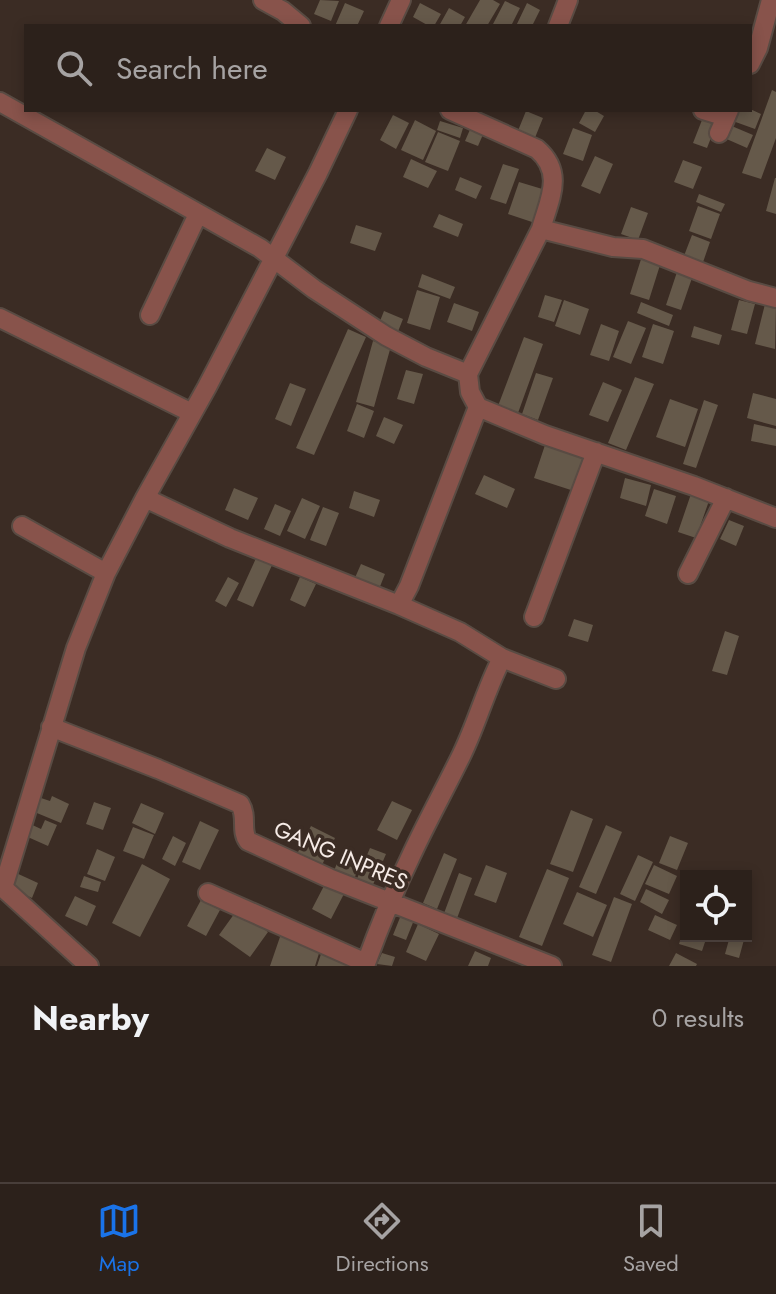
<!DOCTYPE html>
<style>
body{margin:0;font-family:Jost,sans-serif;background:#342924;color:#f1f3f6}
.controls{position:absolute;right:24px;bottom:24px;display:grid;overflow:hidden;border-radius:0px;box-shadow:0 4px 12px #0003}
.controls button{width:72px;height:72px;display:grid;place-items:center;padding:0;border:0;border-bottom:2px solid #483e3a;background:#2c211b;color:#f1f3f6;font:40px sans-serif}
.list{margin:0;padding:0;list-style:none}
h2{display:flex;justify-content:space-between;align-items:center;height:104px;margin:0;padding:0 32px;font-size:34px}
h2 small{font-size:26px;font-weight:400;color:#a6a3a3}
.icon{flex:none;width:44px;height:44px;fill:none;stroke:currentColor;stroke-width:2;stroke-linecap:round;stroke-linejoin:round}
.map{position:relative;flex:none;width:776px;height:966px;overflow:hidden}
.search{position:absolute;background:#2c211b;box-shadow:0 4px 12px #0003;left:24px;right:24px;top:24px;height:88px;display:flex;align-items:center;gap:20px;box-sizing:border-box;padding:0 28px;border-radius:0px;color:#a6a3a3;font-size:30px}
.sheet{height:216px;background:#2c211b}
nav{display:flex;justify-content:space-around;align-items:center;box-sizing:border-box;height:112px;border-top:2px solid #483e3a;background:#2c211b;font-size:22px;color:#a6a3a3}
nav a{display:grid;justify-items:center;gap:4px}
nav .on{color:#1a73e8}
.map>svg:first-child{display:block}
.building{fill:#65594a}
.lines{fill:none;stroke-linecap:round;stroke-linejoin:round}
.minor-casing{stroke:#594b43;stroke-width:22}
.minor{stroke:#88534b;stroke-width:18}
.labels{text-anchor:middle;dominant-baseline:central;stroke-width:7;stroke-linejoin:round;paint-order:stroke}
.street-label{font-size:22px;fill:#f6ebe6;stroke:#3b2c24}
</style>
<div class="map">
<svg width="776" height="966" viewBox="0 0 776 966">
<rect width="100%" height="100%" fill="#3b2c24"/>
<path class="building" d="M 320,0 L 339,1 L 331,21 L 314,14 Z
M 480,0 L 493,0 L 500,4 L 487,26 L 465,26 Z
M 505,1 L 520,8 L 511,26 L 492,26 Z
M 345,3 L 364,11 L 357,26 L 335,26 Z
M 420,3 L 441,14 L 434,26 L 429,26 L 413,17 Z
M 527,3 L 540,10 L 532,26 L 516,26 Z
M 449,8 L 465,17 L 460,26 L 439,26 Z
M 772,90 L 776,92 L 776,138 L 761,179 L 742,173 Z
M 750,109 L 761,114 L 755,129 L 730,120 L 734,110 Z
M 586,110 L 594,110 L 604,116 L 595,132 L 579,123 Z
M 526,111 L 543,118 L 532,145 L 515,138 Z
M 393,115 L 409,123 L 396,149 L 380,140 Z
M 415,120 L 436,131 L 423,160 L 401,150 Z
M 702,120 L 716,125 L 707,148 L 693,143 Z
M 440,121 L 463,128 L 460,138 L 437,130 Z
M 727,124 L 753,135 L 747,148 L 722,137 Z
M 472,125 L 485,130 L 478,146 L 465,141 Z
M 573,128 L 592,135 L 583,161 L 563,154 Z
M 438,132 L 460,141 L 448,171 L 425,162 Z
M 267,148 L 286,157 L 275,180 L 255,171 Z
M 595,156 L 613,164 L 600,194 L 581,186 Z
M 411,159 L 437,171 L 428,188 L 403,177 Z
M 683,160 L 702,167 L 693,189 L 674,182 Z
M 503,164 L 519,169 L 506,204 L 490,199 Z
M 460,177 L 482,186 L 476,199 L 455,190 Z
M 775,178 L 776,178 L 776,214 L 766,211 Z
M 519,182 L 549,191 L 538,224 L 508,214 Z
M 699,194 L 725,204 L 721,212 L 696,202 Z
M 698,206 L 720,214 L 711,239 L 689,231 Z
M 631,207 L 648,213 L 638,240 L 621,234 Z
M 439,214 L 463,224 L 458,237 L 433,227 Z
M 356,225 L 382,233 L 375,251 L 350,243 Z
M 692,235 L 710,242 L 701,268 L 682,261 Z
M 642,256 L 661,262 L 649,300 L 630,294 Z
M 677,272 L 692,278 L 681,310 L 666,305 Z
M 422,274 L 455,287 L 450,299 L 418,287 Z
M 417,290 L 440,297 L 430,330 L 407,323 Z
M 545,295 L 562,300 L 554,322 L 538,317 Z
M 564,300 L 589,309 L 580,335 L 555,326 Z
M 739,300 L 755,304 L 747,334 L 731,330 Z
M 641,302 L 673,315 L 669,326 L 637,313 Z
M 454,303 L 479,312 L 472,331 L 447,322 Z
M 765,304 L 776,307 L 775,349 L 755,344 Z
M 384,311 L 403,319 L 397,334 L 378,326 Z
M 628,321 L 646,328 L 631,364 L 613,357 Z
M 601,324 L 619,331 L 609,361 L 590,355 Z
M 653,324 L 674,331 L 663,364 L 642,357 Z
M 694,326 L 722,335 L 719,345 L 691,337 Z
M 348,329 L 366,337 L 314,455 L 296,448 Z
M 524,337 L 543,344 L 518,413 L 498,406 Z
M 373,341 L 391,346 L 374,407 L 356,402 Z
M 406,370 L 423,374 L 414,404 L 397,399 Z
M 536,373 L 553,378 L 538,420 L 522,414 Z
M 635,377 L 654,384 L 626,450 L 608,443 Z
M 603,382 L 622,390 L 608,422 L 589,415 Z
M 290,383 L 306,389 L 291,426 L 275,419 Z
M 753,393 L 776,399 L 776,426 L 747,418 Z
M 670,399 L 698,409 L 685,447 L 656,437 Z
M 704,400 L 718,405 L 696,468 L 683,464 Z
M 357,404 L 374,411 L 364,438 L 347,431 Z
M 384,417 L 403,425 L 394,444 L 376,436 Z
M 754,424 L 776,429 L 776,446 L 751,441 Z
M 547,439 L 590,453 L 577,492 L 534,478 Z
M 484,475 L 515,489 L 507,508 L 475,494 Z
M 625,478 L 651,485 L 646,506 L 620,498 Z
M 234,488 L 258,498 L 248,520 L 225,510 Z
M 654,489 L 676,496 L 667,524 L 645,516 Z
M 354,491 L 380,500 L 374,517 L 349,508 Z
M 692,491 L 710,498 L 696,538 L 678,532 Z
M 302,498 L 320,506 L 305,539 L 287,531 Z
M 275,504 L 291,511 L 280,536 L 264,529 Z
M 323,507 L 339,513 L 326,546 L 310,540 Z
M 729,520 L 744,526 L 736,546 L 720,539 Z
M 257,556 L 273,563 L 253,607 L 237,600 Z
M 361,564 L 385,574 L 379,589 L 354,580 Z
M 228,577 L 239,583 L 226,607 L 215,601 Z
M 300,577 L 316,584 L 305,607 L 290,600 Z
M 574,619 L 593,625 L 588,642 L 568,636 Z
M 725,631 L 739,636 L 727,675 L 712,671 Z
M 52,796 L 69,804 L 61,823 L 32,811 L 38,797 L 50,801 Z
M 392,801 L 412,810 L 397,840 L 377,830 Z
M 94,802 L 111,808 L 103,830 L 86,824 Z
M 141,803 L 164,813 L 155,834 L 132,823 Z
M 571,810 L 593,819 L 573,872 L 550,864 Z
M 45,820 L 57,825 L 48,846 L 21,834 L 26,822 L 41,829 Z
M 200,821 L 219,830 L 200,870 L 182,862 Z
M 606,825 L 622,832 L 596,894 L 579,887 Z
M 311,826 L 335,838 L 321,867 L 297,854 Z
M 133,827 L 154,835 L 144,859 L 123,851 Z
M 173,836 L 186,843 L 175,866 L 162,859 Z
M 670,836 L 688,843 L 677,870 L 659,863 Z
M 370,848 L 386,854 L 372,887 L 356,881 Z
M 97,849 L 115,857 L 105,881 L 87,874 Z
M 444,853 L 457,859 L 437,909 L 423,903 Z
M 638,855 L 653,862 L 635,901 L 620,894 Z
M 338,861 L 358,870 L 353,881 L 333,873 Z
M 142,864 L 170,879 L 140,937 L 112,923 Z
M 486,865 L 507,873 L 496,903 L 474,895 Z
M 654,865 L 677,876 L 669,894 L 645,884 Z
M 547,869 L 569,878 L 542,946 L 519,937 Z
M 14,872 L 38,883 L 32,898 L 8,887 Z
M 459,873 L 472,878 L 456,921 L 443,916 Z
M 84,876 L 101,882 L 98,892 L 80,887 Z
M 327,880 L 346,890 L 331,919 L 312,909 Z
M 646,889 L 669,900 L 662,914 L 640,902 Z
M 577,892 L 607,905 L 593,937 L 563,924 Z
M 75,896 L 96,906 L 87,926 L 65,916 Z
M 614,897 L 632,904 L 611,962 L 592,955 Z
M 201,900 L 220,910 L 206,936 L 187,926 Z
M 237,910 L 268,932 L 250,957 L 219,935 Z
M 401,915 L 414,920 L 406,940 L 393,935 Z
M 655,915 L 677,925 L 670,940 L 648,930 Z
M 418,924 L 439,934 L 426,961 L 406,952 Z
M 685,925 L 686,936 L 707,936 L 702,951 L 679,944 Z
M 281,934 L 321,947 L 315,966 L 270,966 Z
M 730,936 L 745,936 L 739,958 L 725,954 Z
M 323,948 L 349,957 L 346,966 L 317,966 Z
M 475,951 L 491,958 L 488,966 L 468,966 Z
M 382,953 L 395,957 L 392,966 L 377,964 Z
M 676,953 L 697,964 L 696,966 L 669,966 Z"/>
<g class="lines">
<defs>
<path id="minor" d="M 263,0 L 283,11 L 301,26
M 389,26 L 401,0
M 558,26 L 568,0
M 750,64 L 758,48 L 771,0
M 0,102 L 260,248 L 314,289 L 386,336 L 426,357 L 468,374 L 470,392 L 478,407 L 545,435 L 694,486 L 776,518
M 450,110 L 537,149 C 565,173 549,200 541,229
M 703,110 L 726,117
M 719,133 L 729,110
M 150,315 L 198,214
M 0,318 L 192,413
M 468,374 L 541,229 L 613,247 L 643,249 L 749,291 L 776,298
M 145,498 L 230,538 L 399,605 L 409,586 L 478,407
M 22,526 L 106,573
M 688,574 L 726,498
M 534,617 L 596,452
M 502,658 L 556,679
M 51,727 L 158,769 L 240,804 C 248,817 240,830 248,841 L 329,878 L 552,966
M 0,885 L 89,966
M 3,888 L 76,648 L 106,573 L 145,498 L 207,387 L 318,173 L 348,110
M 208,893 L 366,963
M 365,966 C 378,930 393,893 410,858 C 426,823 445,789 462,754 C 477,723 486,689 502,658 L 460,632 L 399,605"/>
</defs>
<use href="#minor" class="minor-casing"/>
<use href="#minor" class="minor"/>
</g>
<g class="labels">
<g class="street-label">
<text transform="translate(341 855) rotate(23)">GANG INPRES</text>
</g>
</g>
</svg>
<div class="controls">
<button><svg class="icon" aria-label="locate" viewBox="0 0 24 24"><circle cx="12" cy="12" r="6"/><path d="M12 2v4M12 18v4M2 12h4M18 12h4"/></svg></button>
</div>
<div class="search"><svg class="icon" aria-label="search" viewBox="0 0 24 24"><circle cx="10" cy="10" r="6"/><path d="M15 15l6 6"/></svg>Search here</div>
</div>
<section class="sheet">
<h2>Nearby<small>0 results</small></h2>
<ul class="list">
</ul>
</section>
<nav>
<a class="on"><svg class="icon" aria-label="map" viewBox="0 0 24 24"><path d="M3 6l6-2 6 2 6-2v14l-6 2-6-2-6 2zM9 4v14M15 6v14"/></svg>Map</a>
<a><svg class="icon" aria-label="directions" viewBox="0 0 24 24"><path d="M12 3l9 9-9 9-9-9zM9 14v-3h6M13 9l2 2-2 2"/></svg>Directions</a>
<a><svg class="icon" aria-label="saved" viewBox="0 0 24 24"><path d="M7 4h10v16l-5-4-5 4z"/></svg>Saved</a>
</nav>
